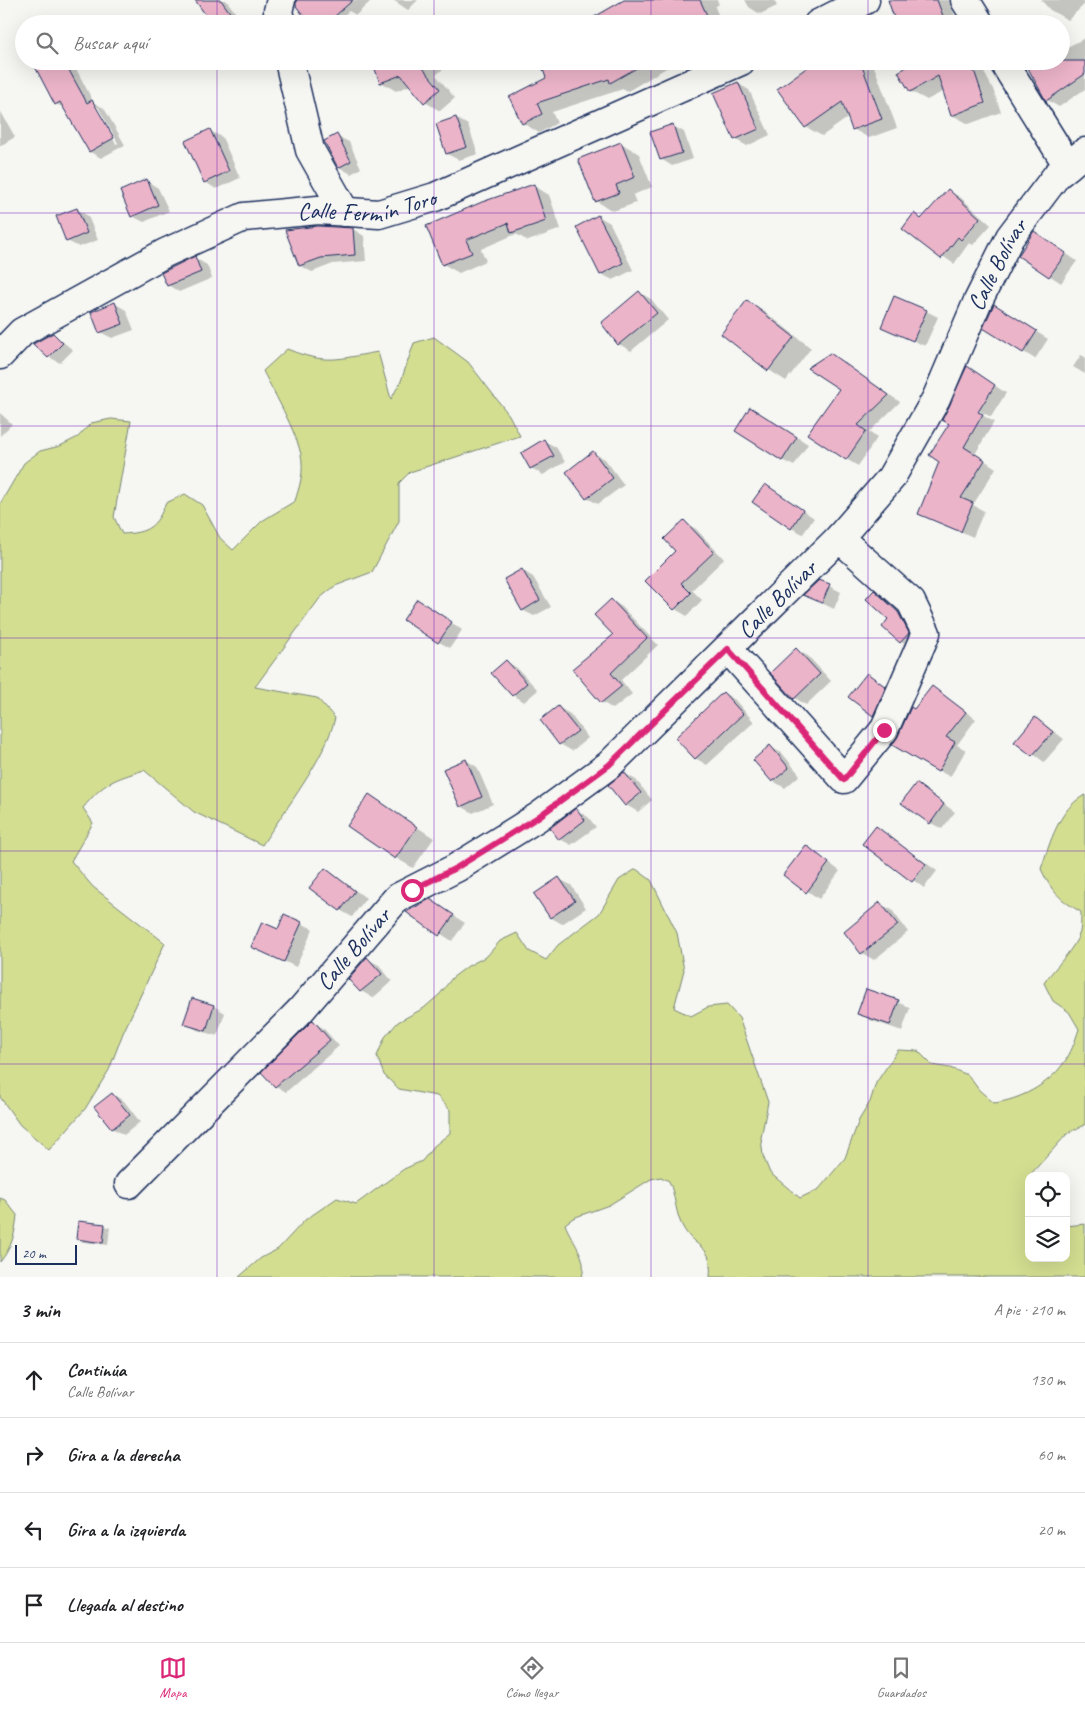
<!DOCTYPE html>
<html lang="es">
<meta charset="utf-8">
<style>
body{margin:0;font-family:Caveat,sans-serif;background:#f6f6f6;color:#202124}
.controls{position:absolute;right:15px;bottom:15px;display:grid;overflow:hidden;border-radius:10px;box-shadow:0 5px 20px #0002}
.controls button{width:45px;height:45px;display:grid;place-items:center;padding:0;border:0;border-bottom:1px solid #e0e0e0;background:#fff;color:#202124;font:25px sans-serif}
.scale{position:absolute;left:15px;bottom:12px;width:62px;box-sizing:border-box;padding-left:5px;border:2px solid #1b2f5e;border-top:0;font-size:14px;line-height:18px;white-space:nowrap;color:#1b2f5e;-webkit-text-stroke:4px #f6f6f2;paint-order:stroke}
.stop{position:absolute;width:15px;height:15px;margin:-11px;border:4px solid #db2777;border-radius:50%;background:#fff}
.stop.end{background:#db2777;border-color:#fff;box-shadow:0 1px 5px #0008}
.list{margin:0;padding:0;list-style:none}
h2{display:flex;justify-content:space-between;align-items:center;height:65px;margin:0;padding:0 20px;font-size:21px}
h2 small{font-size:16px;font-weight:400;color:#757577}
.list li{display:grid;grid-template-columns:32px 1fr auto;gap:15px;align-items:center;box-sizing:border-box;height:75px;padding:0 20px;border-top:1px solid #e0e0e0}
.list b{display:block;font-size:19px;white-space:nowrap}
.list p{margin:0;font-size:16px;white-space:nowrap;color:#757577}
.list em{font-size:16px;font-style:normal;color:#757577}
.icon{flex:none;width:28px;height:28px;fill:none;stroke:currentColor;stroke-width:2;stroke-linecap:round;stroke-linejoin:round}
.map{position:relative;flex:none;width:1085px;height:1277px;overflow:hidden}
.search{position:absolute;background:#fff;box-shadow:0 5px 20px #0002;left:15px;right:15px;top:15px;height:55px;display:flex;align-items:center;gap:12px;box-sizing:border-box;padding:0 18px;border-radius:28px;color:#757577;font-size:19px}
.sheet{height:365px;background:#fff}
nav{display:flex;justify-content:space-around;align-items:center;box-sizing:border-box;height:70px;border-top:1px solid #e0e0e0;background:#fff;font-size:14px;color:#757577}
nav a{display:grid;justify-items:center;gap:2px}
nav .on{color:#db2777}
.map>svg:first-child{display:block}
.green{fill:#d3de91;stroke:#778678}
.shadow{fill:#0003;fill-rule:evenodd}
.building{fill:#ecb4c9;stroke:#1b2f5e}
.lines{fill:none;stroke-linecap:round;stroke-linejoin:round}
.minor-casing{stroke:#1b2f5e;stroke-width:31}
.minor{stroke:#f6f6f2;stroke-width:28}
.route{stroke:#db2777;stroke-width:6}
.grid{fill:none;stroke:#7b2cbf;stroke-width:1;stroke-opacity:0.55}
.labels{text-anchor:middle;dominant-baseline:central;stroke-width:4;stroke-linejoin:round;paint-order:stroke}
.street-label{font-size:24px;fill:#1b2f5e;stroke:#f6f6f2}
</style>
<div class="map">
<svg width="1085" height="1277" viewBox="0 0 1085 1277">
<rect width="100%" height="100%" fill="#f6f6f2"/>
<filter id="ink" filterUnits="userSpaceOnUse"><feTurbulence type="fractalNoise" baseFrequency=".02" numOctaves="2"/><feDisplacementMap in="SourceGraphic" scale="10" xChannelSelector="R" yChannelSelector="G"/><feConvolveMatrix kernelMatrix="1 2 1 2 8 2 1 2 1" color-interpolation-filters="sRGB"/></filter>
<g filter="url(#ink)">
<path class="green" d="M 434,337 L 468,362 L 509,415 L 520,436 L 410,472 L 399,483 L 399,521 L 372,572 L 335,586 L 320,598 L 255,687 L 317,698 L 335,718 C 325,759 286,808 262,845 L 194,812 L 144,770 C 113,780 104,782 83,808 L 93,823 L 71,861 L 93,887 L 165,943 L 123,1033 L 109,1070 L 85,1109 L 49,1150 L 20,1125 L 0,1097 L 0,504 L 24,463 L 40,451 L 60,446 L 78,437 L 91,423 L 111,419 L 131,421 L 114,517 L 122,534 C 148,533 156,527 166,503 L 185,494 L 202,505 L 220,538 L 233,550 L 262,521 L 295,501 C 299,488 303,476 302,463 C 302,441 274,393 263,371 L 287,349 C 327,365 337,359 378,352 L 391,399 L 401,381 L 414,343 Z
M 1085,795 L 1085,1125 L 1068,1133 L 1029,1176 L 1029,1258 L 1066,1258 L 1066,1226 L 1085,1224 L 1085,1277 L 710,1277 C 713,1243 697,1251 684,1229 C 675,1215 676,1196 669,1181 L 661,1177 L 651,1179 L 609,1205 L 573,1218 L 565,1224 C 572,1243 588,1256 582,1277 L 239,1277 L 261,1258 L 278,1249 L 305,1220 L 337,1198 L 356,1204 L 404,1169 L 422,1161 L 434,1146 L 450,1133 L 450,1110 L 437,1096 L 399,1089 L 384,1075 L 377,1056 L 385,1037 L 398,1022 L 424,1008 L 440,994 L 452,978 L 468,966 L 487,956 L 500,941 L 517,933 L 529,951 L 546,960 L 558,945 L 599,914 L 619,880 L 636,869 L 651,880 L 677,933 L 684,970 L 674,1008 L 691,1016 L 708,1007 L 727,1005 L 739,1018 L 768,1102 L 761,1138 L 763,1156 L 770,1173 L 800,1198 L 819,1189 L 845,1158 L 859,1120 L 870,1102 L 876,1083 L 898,1050 L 918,1051 L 932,1065 L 950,1068 L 968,1075 L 979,1090 L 994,1103 C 1019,1100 1048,1085 1063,1064 C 1071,1054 1075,1041 1079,1029 L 1069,1012 L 1053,1001 L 1044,983 C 1054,968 1075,949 1080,932 C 1081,926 1081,918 1081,912 C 1059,899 1052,892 1041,869 C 1050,843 1059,808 1085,795 Z
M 0,1198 L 5,1200 L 17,1215 C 15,1234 12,1247 0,1262 Z"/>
<path class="shadow" d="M 197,0 L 226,0 L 244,24 L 214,24 Z
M 297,0 L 372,0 L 356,15 L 349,11 L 333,24 L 312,24 Z
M 393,0 L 418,0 L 408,10 Z
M 624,0 L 717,0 L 719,4 L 715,7 L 722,24 L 585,24 Z
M 745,0 L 774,0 L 777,6 L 760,14 L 749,7 Z
M 889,0 L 949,0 L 958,24 L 898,24 Z
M 1041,0 L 1083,0 L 1085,4 L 1068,20 L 1050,10 Z
M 438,18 L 448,24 L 430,24 Z
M 388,20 L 394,24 L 379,24 Z
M 1085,38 L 1085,89 L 1059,107 L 1047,100 L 1026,61 L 1061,61 L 1061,50 Z
M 33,61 L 72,61 L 94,103 L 104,108 L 125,145 L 101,158 L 90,152 L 66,109 L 56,104 ZM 95,107 L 98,107 L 118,143 L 116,144 Z
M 151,61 L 170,61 L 158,65 Z
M 373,61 L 453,61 L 436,75 L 455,98 L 440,111 L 425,102 L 411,85 L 396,91 L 381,82 Z
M 542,61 L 678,61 L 628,91 L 623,89 L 552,112 L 557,123 L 539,133 L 523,123 L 547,79 Z
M 818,61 L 872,61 L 897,128 L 869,138 L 853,129 L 849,117 L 822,136 L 806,127 L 779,90 Z
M 911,61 L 978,61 L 993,89 L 1001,112 L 969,124 L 952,115 L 944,91 L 927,100 L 910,91 Z
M 737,83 L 749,90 L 770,135 L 747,146 L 735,139 Z
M 0,110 L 15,137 L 0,146 Z
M 456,118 L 468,125 L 478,154 L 459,160 L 447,154 Z
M 673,126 L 684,132 L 693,159 L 672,166 L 661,159 Z
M 210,131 L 222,137 L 240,178 L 216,189 L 205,182 Z
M 337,136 L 349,142 L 361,168 L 351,174 L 339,167 Z
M 621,143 L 639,154 L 652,187 L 633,195 L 636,203 L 613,211 L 596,201 Z
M 147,181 L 158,188 L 169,211 L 144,222 L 132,216 Z
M 534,186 L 549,195 L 561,229 L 528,241 L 516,234 L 481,249 L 486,261 L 459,273 L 443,264 L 428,226 Z
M 948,191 L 960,197 L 991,225 L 973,245 L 969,243 L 954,264 L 904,229 L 914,215 L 922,220 Z
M 77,209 L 88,216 L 98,240 L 79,247 L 67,241 Z
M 598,216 L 610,223 L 633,270 L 613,280 L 601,274 Z
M 353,229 L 364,236 L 366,261 L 333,264 L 312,272 L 300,266 Z
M 1046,240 L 1077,261 L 1061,283 L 1020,256 Z
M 195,258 L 207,265 L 212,278 L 179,292 L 168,285 Z
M 640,293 L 651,299 L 668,320 L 631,351 L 619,344 L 602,324 Z
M 747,301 L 765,312 L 811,348 L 786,381 L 769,370 L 722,334 Z
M 114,303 L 126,310 L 134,330 L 112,338 L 100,332 Z
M 926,311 L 938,317 L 925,346 L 882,326 Z
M 1006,313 L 1048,339 L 1035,359 L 985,328 Z
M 53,334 L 73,350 L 60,363 L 49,357 Z
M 830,354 L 900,402 L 869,432 L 877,438 L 858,466 L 846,459 L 841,388 Z
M 1081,355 L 1085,357 L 1085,374 L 1073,367 Z
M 979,375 L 1006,393 L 991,417 L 978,410 L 977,412 L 994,422 L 975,454 L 996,468 L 973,505 L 984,511 L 973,537 L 920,513 L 940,461 L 950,424 Z
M 0,413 L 12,424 L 0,436 Z
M 762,415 L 808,444 L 794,466 L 782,460 Z
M 544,441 L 556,447 L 565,462 L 543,475 L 531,468 Z
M 593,453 L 605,459 L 624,485 L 598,504 L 587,498 Z
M 766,485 L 814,518 L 803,534 L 791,528 Z
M 684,522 L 696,529 L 724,559 L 692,590 L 702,600 L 687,616 L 675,609 L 647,581 L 676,551 Z
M 522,570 L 533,577 L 551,607 L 534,616 L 522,610 Z
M 819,581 L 841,592 L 834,609 L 805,595 Z
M 874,591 L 886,598 L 910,620 L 912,648 L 901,642 Z
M 611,600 L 622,607 L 658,645 L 621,680 L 632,694 L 613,709 L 602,702 L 614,635 Z
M 429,607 L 462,630 L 450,648 L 439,642 Z
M 796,650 L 808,656 L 831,681 L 806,705 L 795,698 Z
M 506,661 L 517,668 L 538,690 L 524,702 L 513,695 L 493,673 Z
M 867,674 L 897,695 L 885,722 L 850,697 Z
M 932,687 L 976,719 L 957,745 L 966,750 L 950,777 L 894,745 L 915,710 Z
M 724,693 L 735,700 L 754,722 L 707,765 L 695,758 Z
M 558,707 L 570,714 L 588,738 L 572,751 L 560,744 Z
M 1036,718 L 1064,739 L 1044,762 L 1016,741 Z
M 770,747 L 782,753 L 800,775 L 785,788 L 773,781 L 755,760 Z
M 466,760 L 477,767 L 493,804 L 473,813 L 461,806 Z
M 624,773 L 636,780 L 652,800 L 638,812 L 626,805 L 610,785 Z
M 927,792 L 955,812 L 942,829 L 931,823 Z
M 369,796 L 434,838 L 413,868 L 396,858 Z
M 576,810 L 588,817 L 596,827 L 571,845 L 560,839 Z
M 877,828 L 937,871 L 924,888 L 864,844 Z
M 807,847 L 840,871 L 819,899 L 785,875 Z
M 326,869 L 366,898 L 352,917 L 340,910 Z
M 559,879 L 571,885 L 586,908 L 562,924 L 550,917 Z
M 430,900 L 465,923 L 452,941 L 408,912 Z
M 880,904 L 892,910 L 908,932 L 874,960 L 862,953 Z
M 301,923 L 313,929 L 296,967 L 252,946 L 279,930 Z
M 367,959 L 379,965 L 392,981 L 373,998 L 361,991 L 350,979 Z
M 867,991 L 898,1002 L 910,1008 L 902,1031 L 870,1020 L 859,1013 Z
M 214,1006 L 225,1013 L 217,1036 L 197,1030 L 185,1023 Z
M 313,1022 L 323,1028 L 339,1046 L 286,1092 L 276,1086 L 263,1072 Z
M 112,1094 L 124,1101 L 140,1122 L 124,1135 L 112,1128 Z
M 104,1225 L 110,1228 L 108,1245 L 83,1242 L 78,1239 Z"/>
<path class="building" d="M 195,0 L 221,0 L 238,24 L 212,24 Z
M 296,0 L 353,0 L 326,24 L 310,24 L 296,6 Z
M 624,0 L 700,0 L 711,24 L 582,24 Z
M 888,0 L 937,0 L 946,24 L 896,24 Z
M 32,61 L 64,61 L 87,103 L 92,100 L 114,138 L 89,152 L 60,102 L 55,105 Z
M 372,61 L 432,61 L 422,67 L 440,89 L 424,103 L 401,75 L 380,83 Z
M 540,61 L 649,61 L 610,83 L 609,79 L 537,103 L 542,114 L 522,124 L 509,97 L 546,78 Z
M 816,61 L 860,61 L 882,119 L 852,130 L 842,102 L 805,128 L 777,89 Z
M 917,61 L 971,61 L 985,103 L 951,116 L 938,76 L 910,92 L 898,72 Z
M 1024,61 L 1085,61 L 1085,74 L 1046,101 Z
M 738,82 L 759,129 L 734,140 L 713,93 Z
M 456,117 L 467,147 L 446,154 L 436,124 Z
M 673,124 L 682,153 L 660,160 L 650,132 Z
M 210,129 L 229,171 L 204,183 L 185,141 Z
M 337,134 L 351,161 L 338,168 L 324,141 Z
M 621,142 L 635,177 L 616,185 L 619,193 L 595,202 L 578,159 Z
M 147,179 L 158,205 L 131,217 L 120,191 Z
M 534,184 L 546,221 L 511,233 L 508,223 L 466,240 L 472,253 L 442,265 L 426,226 L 482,202 Z
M 948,189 L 980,218 L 961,240 L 958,237 L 941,259 L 902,229 L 914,213 L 921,219 Z
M 77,208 L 87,233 L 66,242 L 56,216 Z
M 598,215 L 623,263 L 600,275 L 576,227 Z
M 318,226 L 353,228 L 355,255 L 321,258 L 299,266 L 285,230 Z
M 1034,231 L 1066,253 L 1049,277 L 1018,256 Z
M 195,256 L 201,272 L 167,286 L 161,273 Z
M 639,291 L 657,313 L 618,345 L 601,323 Z
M 894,296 L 927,310 L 913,341 L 881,327 Z
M 747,300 L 794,337 L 768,371 L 721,334 Z
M 115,302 L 123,324 L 99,333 L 91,312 Z
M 994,304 L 1037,331 L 1023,353 L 983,328 Z
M 53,333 L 63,343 L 48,358 L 33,344 Z
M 830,353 L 889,395 L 858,425 L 866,431 L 846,460 L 807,434 L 839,389 L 807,368 Z
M 967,366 L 995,385 L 978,412 L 983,414 L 964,447 L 985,460 L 961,498 L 973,503 L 961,532 L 918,514 L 939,462 L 929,455 L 949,424 L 942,420 Z
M 750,407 L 797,437 L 782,461 L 735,431 Z
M 544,439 L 554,456 L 530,469 L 521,453 Z
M 593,451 L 613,478 L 586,499 L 566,472 Z
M 765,484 L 803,510 L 791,529 L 752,502 Z
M 684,520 L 714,552 L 681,583 L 691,593 L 674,610 L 645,581 L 675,551 L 664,539 Z
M 522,569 L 540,600 L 522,611 L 504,579 Z
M 819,580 L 830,584 L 822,603 L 803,595 Z
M 874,590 L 898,612 L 909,633 L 900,643 L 882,627 L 888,619 L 866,599 Z
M 417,599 L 452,622 L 438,643 L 403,620 Z
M 611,599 L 647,638 L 611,673 L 622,686 L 601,703 L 572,669 L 613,635 L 594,615 Z
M 796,648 L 820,674 L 794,699 L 770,673 Z
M 506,660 L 527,683 L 512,696 L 491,673 Z
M 867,673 L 886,687 L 873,716 L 848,697 Z
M 932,686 L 966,712 L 946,737 L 955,742 L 938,772 L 892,745 L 898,736 L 911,707 L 914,709 Z
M 723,692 L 743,714 L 695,759 L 675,738 Z
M 558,706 L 578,731 L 559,745 L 540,720 Z
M 1035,717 L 1053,732 L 1032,756 L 1014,742 Z
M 770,745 L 789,768 L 772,782 L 753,760 Z
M 466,759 L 482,797 L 460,807 L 443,769 Z
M 624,772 L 641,793 L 625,806 L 608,785 Z
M 916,783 L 944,804 L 930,824 L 901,803 Z
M 369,794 L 417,827 L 395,859 L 347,826 Z
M 576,808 L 585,820 L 559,840 L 550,828 Z
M 876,826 L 926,864 L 912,882 L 862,844 Z
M 806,845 L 829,863 L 806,893 L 783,875 Z
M 325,868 L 355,891 L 340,911 L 309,888 Z
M 559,877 L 575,901 L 550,918 L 534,894 Z
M 430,899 L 454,915 L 439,936 L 406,912 Z
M 880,902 L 898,925 L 861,954 L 844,932 Z
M 284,914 L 302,922 L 284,962 L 251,947 L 262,922 L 278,929 Z
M 367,957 L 382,974 L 360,992 L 348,979 Z
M 866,989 L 899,1000 L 890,1025 L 857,1014 Z
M 192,998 L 214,1005 L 206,1031 L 183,1024 Z
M 313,1020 L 330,1040 L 275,1087 L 261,1072 Z
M 112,1093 L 130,1115 L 112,1129 L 94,1107 Z
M 78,1221 L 105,1224 L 103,1243 L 76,1239 Z"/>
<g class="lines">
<defs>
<g id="minor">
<path d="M 965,0 L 980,24"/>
<path d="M 281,24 L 278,11 L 281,0"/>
<path d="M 818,24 L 865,0"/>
<path d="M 289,61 L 310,150 L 345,212"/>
<path d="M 1003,61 L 1068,166"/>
<path id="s1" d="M 0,355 L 22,332 L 165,253 L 244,217 L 318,210 L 379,214 L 435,197 L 741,61"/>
<path d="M 728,649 L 844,779 L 884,730 L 926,633 L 911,602 L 839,538"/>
<path id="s2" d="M 129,1184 L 300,1011 L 397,898 L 456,868 L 538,817 L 609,765 L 839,538 L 891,478 L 936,399 L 977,303 L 1010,237 L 1057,175 L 1085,152"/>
</g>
</defs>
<use href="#minor" class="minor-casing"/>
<use href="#minor" class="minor"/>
</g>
</g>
<g class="lines" filter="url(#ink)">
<path class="route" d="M 412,890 L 456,868 L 538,817 L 609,765 L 728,649 L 844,780 L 884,730"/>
</g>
<path class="grid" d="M 217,0 L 217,24M 434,0 L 434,24M 651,0 L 651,24M 868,0 L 868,24M 217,61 L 217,1277M 434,61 L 434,1277M 651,61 L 651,1277M 868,61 L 868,1277M 0,213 L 1085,213M 0,426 L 1085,426M 0,638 L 1085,638M 0,851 L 1085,851M 0,1064 L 1085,1064"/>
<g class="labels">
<g class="street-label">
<text stroke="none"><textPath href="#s1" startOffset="406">Calle Fermín Toro</textPath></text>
<text stroke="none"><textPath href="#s2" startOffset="1284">Calle Bolívar</textPath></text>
<text stroke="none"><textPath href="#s2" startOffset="879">Calle Bolívar</textPath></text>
<text stroke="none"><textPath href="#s2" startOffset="325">Calle Bolívar</textPath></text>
</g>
</g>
</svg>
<div class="controls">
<button><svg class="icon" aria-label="locate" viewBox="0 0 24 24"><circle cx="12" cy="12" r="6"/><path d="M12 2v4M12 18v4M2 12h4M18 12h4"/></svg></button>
<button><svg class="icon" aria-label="layers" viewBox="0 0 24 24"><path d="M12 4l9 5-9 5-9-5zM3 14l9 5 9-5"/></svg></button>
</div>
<div class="scale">20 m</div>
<div class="stop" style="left:412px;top:890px"></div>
<div class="stop end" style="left:884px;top:730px"></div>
<div class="search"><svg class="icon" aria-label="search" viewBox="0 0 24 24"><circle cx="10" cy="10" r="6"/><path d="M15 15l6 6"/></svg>Buscar aquí</div>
</div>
<section class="sheet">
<h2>3 min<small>A pie · 210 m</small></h2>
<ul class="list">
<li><svg class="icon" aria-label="ahead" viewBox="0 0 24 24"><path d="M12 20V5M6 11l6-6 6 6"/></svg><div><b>Continúa</b><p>Calle Bolívar</p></div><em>130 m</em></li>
<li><svg class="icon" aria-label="right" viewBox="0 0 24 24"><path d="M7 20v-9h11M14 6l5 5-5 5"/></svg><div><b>Gira a la derecha</b></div><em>60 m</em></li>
<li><svg class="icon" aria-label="left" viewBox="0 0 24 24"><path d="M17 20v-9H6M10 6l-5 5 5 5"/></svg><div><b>Gira a la izquierda</b></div><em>20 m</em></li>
<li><svg class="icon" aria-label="arrive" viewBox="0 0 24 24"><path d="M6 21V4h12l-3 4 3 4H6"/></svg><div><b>Llegada al destino</b></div></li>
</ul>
</section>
<nav>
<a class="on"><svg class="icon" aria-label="map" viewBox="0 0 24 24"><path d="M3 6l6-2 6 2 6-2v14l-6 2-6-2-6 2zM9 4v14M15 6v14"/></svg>Mapa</a>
<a><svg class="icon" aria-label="directions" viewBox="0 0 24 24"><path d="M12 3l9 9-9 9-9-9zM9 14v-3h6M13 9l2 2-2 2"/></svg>Cómo llegar</a>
<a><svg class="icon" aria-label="saved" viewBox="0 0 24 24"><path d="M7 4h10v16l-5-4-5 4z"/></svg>Guardados</a>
</nav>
